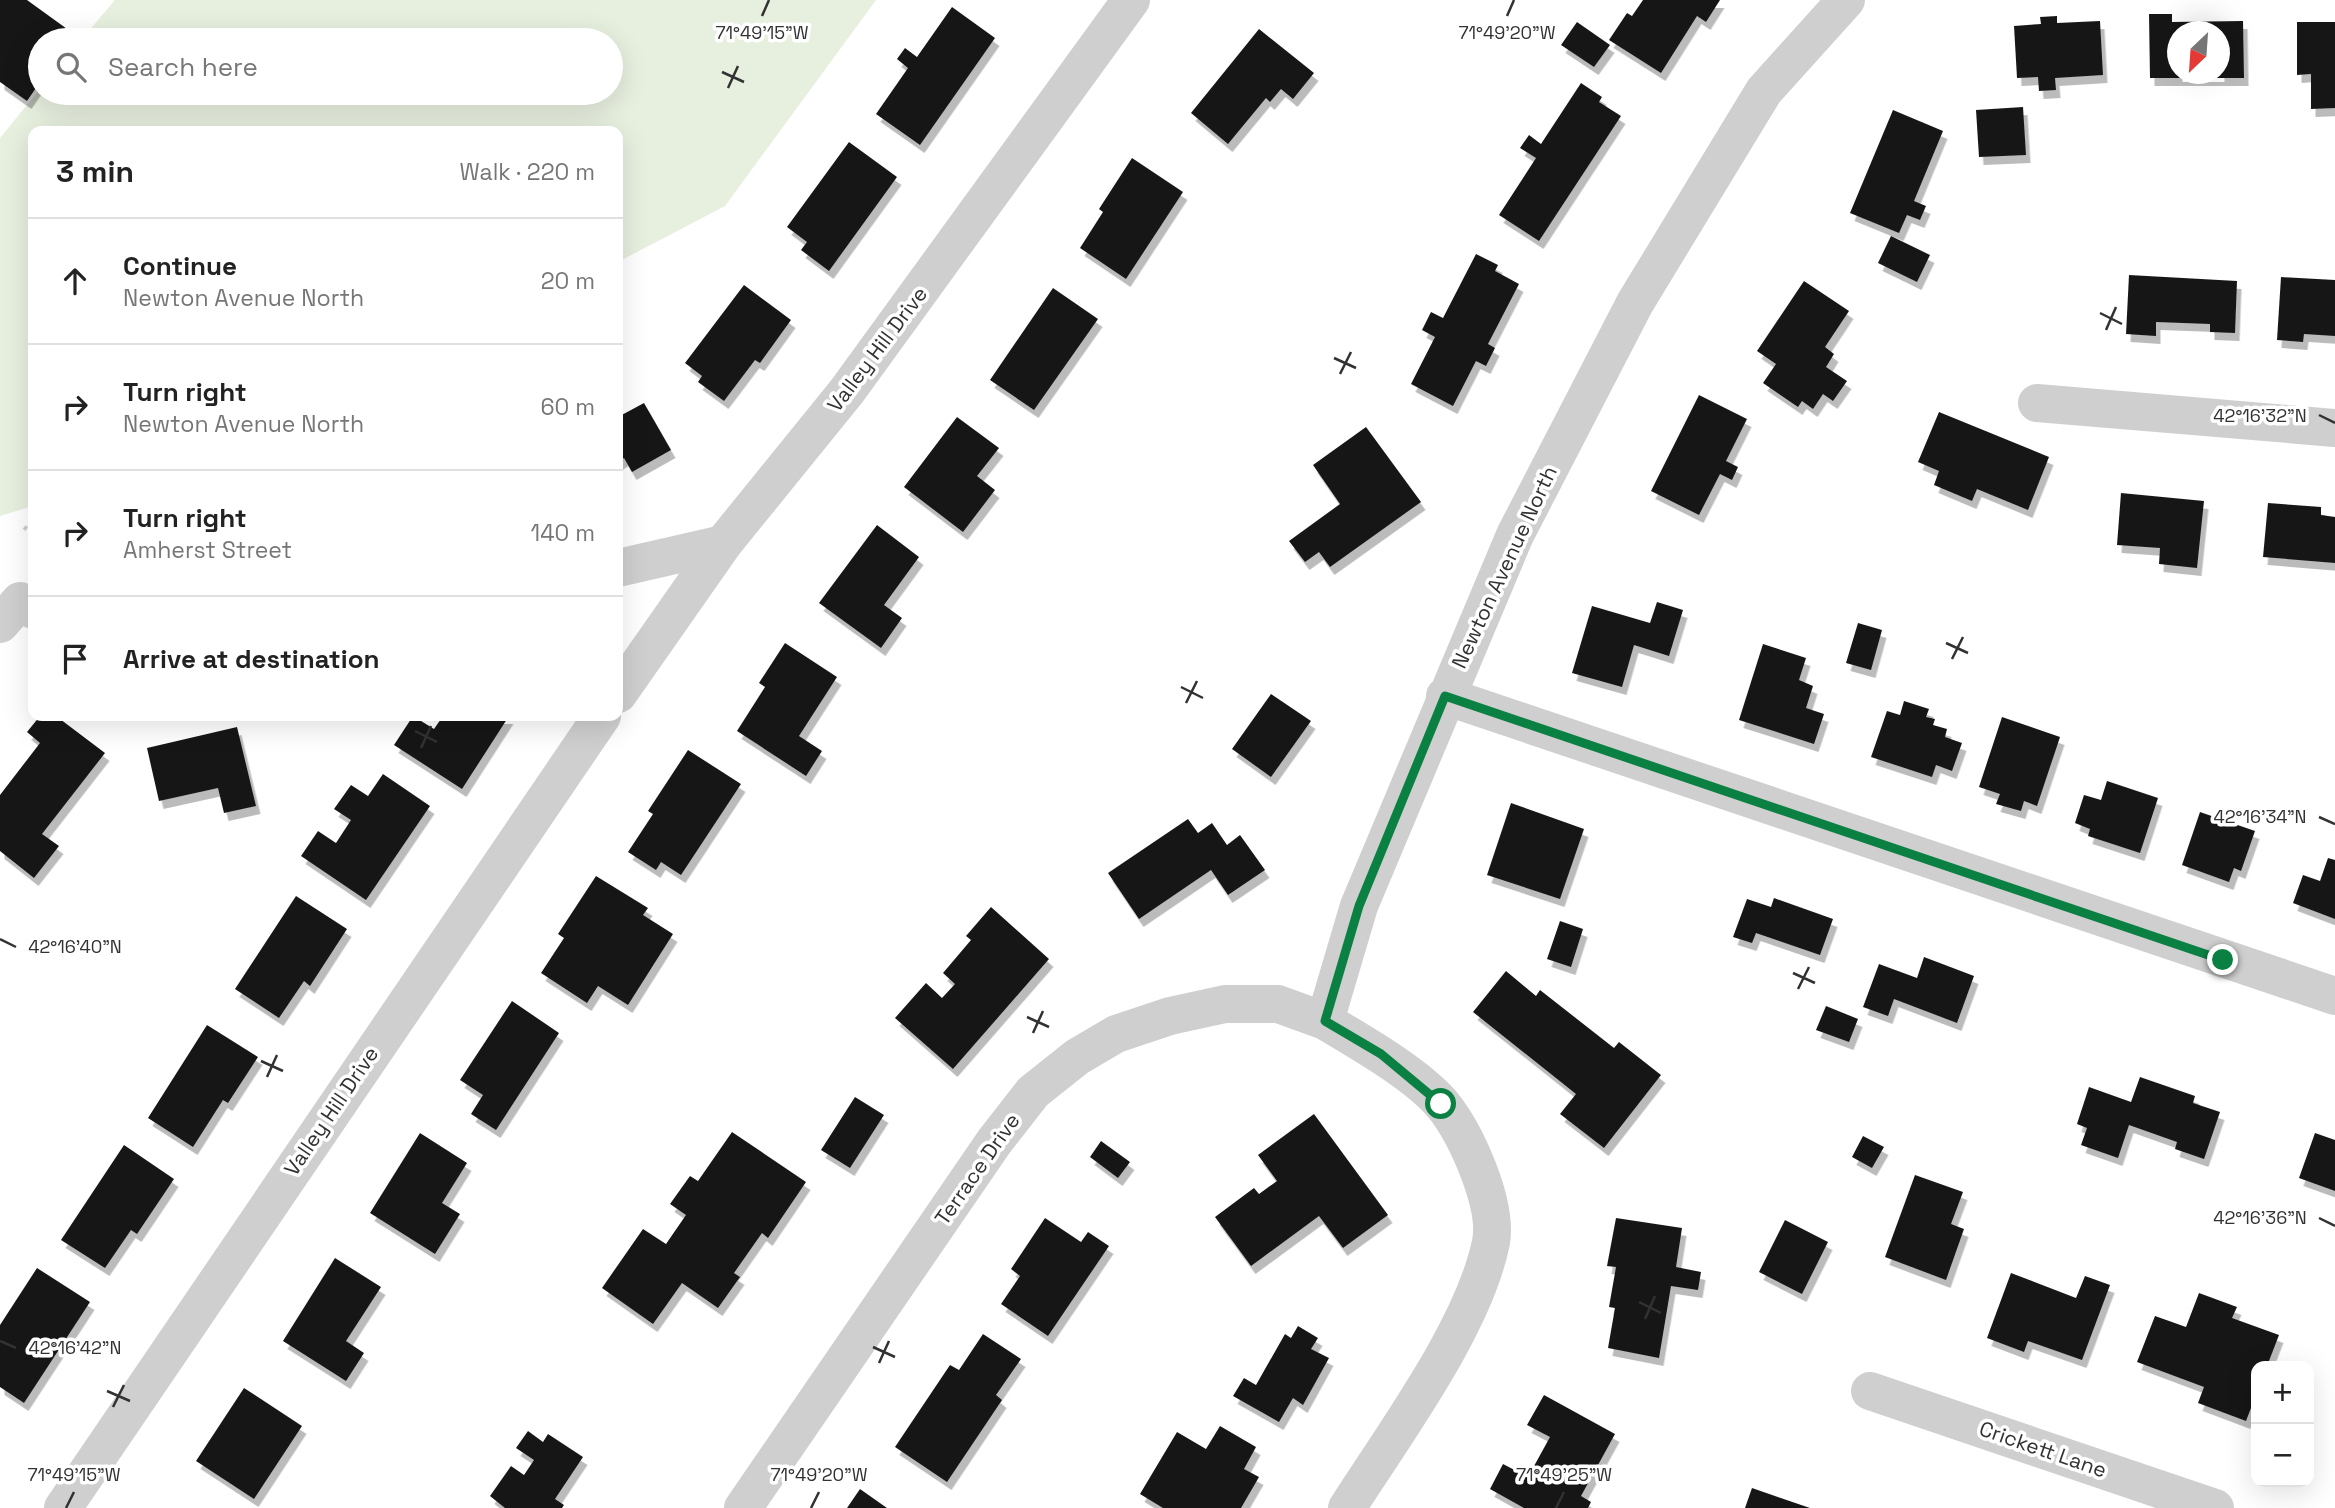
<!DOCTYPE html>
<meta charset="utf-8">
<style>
body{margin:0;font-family:"Space Grotesk",sans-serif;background:#f2f2f2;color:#222}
.controls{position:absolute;right:21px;bottom:21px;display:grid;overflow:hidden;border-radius:14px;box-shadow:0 7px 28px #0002}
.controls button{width:63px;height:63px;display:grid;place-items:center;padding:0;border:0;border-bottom:2px solid #e0e0e0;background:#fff;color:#222;font:35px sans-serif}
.compass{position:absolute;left:2167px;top:21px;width:63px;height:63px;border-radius:50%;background:#fff;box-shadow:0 7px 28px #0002;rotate:205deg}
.stop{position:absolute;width:21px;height:21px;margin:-16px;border:5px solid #0b8043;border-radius:50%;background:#fff}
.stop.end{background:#0b8043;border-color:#fff;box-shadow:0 2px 7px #0008}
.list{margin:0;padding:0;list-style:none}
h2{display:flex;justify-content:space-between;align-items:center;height:91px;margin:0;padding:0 28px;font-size:30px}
h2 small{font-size:23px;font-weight:400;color:#767676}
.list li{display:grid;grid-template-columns:46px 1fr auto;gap:21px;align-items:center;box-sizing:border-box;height:126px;padding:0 28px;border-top:2px solid #e0e0e0}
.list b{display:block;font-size:26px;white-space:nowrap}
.list p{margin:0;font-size:23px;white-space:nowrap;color:#767676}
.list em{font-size:23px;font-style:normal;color:#767676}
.icon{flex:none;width:38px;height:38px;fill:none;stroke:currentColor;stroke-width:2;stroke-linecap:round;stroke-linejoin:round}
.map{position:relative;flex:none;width:2335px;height:1508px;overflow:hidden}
.search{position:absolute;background:#fff;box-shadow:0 7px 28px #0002;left:28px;top:28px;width:595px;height:77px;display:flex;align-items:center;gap:18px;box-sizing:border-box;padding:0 24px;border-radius:38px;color:#767676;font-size:26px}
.panel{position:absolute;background:#fff;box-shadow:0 7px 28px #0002;left:28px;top:126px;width:595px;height:595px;border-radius:14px}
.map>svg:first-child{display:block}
.green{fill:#e7efdf}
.building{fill:#191919;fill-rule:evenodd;filter:url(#shadow)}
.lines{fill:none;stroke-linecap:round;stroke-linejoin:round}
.path{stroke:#cfcfcf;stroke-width:4.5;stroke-dasharray:3.5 3.5;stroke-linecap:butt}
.street{stroke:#cfcfcf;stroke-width:38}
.route{stroke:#0b8043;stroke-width:9}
.ticks{fill:none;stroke:#323232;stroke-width:2.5}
.labels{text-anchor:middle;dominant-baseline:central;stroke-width:7;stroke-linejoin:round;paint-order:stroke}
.street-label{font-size:21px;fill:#323232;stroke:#fff}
.ticks-label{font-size:18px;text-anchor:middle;fill:#323232;stroke:#fff;stroke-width:7;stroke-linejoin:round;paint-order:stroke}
</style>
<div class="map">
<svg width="2335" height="1508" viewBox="0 0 2335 1508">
<defs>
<filter id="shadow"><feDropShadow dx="4.5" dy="8" stdDeviation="0" flood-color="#0004"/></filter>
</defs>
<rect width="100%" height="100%" fill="#fff"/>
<path class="green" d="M 115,0 L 876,0 L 725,206 L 618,262 L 618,131 L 33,131 L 33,506 L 0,516 L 0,138 L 40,89 L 40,93 L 611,93 L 611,40 L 81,40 Z"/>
<path class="building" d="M 0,0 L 27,0 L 74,34 L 70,40 L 40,40 L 40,82 L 27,101 L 0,82 Z
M 1643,0 L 1720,0 L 1706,22 L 1697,16 L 1661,73 L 1609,40 L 1627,13 L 1632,16 Z
M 952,7 L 995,38 L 920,145 L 876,114 L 908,68 L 897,59 L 905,48 L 917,57 Z
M 2149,14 L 2172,14 L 2172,22 L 2243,21 L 2244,78 L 2150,78 ZM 2178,32 L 2220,32 L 2220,74 L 2178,74 Z
M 2057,16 L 2057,23 L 2100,21 L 2103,75 L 2055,78 L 2056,90 L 2039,91 L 2038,77 L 2017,78 L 2014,26 L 2041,24 L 2040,17 Z
M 1577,22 L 1610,45 L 1594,67 L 1561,45 Z
M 2297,22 L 2335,22 L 2335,108 L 2311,109 L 2311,74 L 2297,75 Z
M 1259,29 L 1314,73 L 1293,99 L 1281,89 L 1270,102 L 1266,98 L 1228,144 L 1191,113 Z
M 1581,83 L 1602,97 L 1599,102 L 1621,116 L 1539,241 L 1499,215 L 1536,158 L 1520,148 L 1529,135 L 1541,144 Z
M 2023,107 L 2026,155 L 1979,157 L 1976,110 Z
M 1893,110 L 1943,131 L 1914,201 L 1926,206 L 1920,220 L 1907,215 L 1899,233 L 1850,213 Z
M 849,142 L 897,177 L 829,271 L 801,250 L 807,242 L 787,227 Z
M 1132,158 L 1183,192 L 1126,279 L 1080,248 L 1103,212 L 1099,209 Z
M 1891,236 L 1930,255 L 1917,282 L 1878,263 Z
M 1476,254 L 1498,265 L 1495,271 L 1519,284 L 1488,344 L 1495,348 L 1486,366 L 1476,361 L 1453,406 L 1411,384 L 1435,337 L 1422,330 L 1431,312 L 1443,318 Z
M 2129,275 L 2237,281 L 2235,333 L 2210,332 L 2210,324 L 2156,322 L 2156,336 L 2126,334 Z
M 2281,277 L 2335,280 L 2335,336 L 2304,334 L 2303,342 L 2277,340 Z
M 1804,281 L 1849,311 L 1825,347 L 1834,354 L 1826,367 L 1847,381 L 1833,401 L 1823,394 L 1813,409 L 1802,401 L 1798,407 L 1763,383 L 1776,364 L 1757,351 Z
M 744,285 L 791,320 L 760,363 L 755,360 L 724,401 L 698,382 L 702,376 L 685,363 Z
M 1053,288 L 1098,319 L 1034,410 L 990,380 Z
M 1699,395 L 1747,419 L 1726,461 L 1738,467 L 1732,480 L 1720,474 L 1699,515 L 1651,491 Z
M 644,403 L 671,450 L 632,472 L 624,458 L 618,462 L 618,417 Z
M 1939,412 L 2049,457 L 2028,510 L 1977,489 L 1972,501 L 1934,485 L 1939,471 L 1918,462 Z
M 957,417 L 999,448 L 977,476 L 995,490 L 963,532 L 904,487 Z
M 1366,427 L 1421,502 L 1330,567 L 1319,552 L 1305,562 L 1289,541 L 1340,504 L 1313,465 Z
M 2121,493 L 2204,501 L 2197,568 L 2159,564 L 2160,548 L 2117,545 Z
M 2268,503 L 2321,507 L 2321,515 L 2335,517 L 2335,563 L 2263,557 Z
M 877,525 L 919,557 L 884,605 L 902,618 L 881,648 L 819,603 Z
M 1657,602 L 1683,610 L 1669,656 L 1634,645 L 1622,687 L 1572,673 L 1592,606 L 1650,623 Z
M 1858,623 L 1882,630 L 1871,670 L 1846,663 Z
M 785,643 L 837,677 L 799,736 L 822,751 L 806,776 L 737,731 L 765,687 L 759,683 Z
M 1763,644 L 1806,658 L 1799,680 L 1813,686 L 1806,708 L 1824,714 L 1814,744 L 1739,720 Z
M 1271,694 L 1311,721 L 1271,777 L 1232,749 Z
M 1904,701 L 1929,709 L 1926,717 L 1935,719 L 1933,725 L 1947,729 L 1945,737 L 1962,743 L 1952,771 L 1936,765 L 1932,777 L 1871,757 L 1887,711 L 1900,715 Z
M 40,716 L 56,716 L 105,753 L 42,834 L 59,846 L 34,878 L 0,851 L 0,795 L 40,743 L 27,732 Z
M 413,716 L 434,729 L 443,716 L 509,716 L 462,789 L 394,745 Z
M 2002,717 L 2060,737 L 2037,806 L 2024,801 L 2021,811 L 1996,804 L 2000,794 L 1979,787 Z
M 237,727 L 256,806 L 224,813 L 218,788 L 159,801 L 147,748 Z
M 688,750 L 741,784 L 681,875 L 661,862 L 656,870 L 628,852 L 653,814 L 648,811 Z
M 383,774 L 430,806 L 366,900 L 301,856 L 318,831 L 336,843 L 351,820 L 334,809 L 351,785 L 368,796 Z
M 2107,781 L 2158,798 L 2140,853 L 2088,836 L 2090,829 L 2075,823 L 2084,795 L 2101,800 Z
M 1511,803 L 1584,829 L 1560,899 L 1487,875 Z
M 2200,812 L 2255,831 L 2241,871 L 2234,868 L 2229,882 L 2182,865 Z
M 1188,819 L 1198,833 L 1212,823 L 1227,845 L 1240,835 L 1265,870 L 1228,895 L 1211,870 L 1139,919 L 1108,873 Z
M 2328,858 L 2335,860 L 2335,919 L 2293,903 L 2303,875 L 2320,881 Z
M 596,876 L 648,908 L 643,915 L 673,934 L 628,1005 L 598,986 L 587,1003 L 541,973 L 564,938 L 558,934 Z
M 296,896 L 347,929 L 310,986 L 304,981 L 279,1018 L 235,989 Z
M 1774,898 L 1833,919 L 1820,955 L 1756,933 L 1752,943 L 1733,937 L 1747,899 L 1771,907 Z
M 991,907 L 1049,959 L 953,1069 L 895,1018 L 926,983 L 942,998 L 955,984 L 943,973 L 971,940 L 966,936 Z
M 1560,921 L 1583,929 L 1571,967 L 1547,959 Z
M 1924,957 L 1974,976 L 1957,1023 L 1894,999 L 1888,1016 L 1863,1007 L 1879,964 L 1917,978 Z
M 1506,971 L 1536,996 L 1540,990 L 1614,1048 L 1619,1042 L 1661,1075 L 1604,1148 L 1560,1114 L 1576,1094 L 1473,1012 Z
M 512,1001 L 559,1033 L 496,1130 L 471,1114 L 483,1095 L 460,1080 Z
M 1826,1006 L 1858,1019 L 1849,1042 L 1816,1030 Z
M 207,1025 L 258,1057 L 228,1103 L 223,1100 L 193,1147 L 148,1118 Z
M 2140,1077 L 2195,1096 L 2193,1103 L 2220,1112 L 2204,1159 L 2175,1149 L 2177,1142 L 2129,1125 L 2118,1158 L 2081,1145 L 2087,1128 L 2077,1124 L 2089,1087 L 2131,1102 Z
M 855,1097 L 884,1115 L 850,1168 L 821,1150 Z
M 1314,1114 L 1388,1215 L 1343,1248 L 1319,1216 L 1251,1266 L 1215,1217 L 1254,1188 L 1259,1194 L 1277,1181 L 1258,1155 Z
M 732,1132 L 806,1182 L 768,1238 L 762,1233 L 734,1273 L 740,1277 L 718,1308 L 682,1283 L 653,1324 L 602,1288 L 643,1229 L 666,1244 L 686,1215 L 670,1204 L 690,1176 L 698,1181 Z
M 420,1133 L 467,1163 L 442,1203 L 460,1214 L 435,1254 L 370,1213 Z
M 2315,1133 L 2335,1140 L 2335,1191 L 2299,1178 Z
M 1863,1136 L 1884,1147 L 1872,1168 L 1852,1157 Z
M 1101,1141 L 1130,1162 L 1118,1178 L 1090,1157 Z
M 124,1145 L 174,1179 L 137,1234 L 131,1230 L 105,1268 L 61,1240 Z
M 1915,1175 L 1963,1192 L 1951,1224 L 1964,1229 L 1946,1280 L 1885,1257 Z
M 1045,1218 L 1081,1242 L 1088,1232 L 1109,1246 L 1048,1336 L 1001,1304 L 1020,1276 L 1011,1269 Z
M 1616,1218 L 1682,1228 L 1676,1267 L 1701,1272 L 1698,1290 L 1671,1286 L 1659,1358 L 1608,1348 L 1615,1308 L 1609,1307 L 1616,1267 L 1607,1266 Z
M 1785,1220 L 1828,1242 L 1802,1294 L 1759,1272 Z
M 335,1258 L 381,1287 L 346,1341 L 364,1353 L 346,1381 L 283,1341 Z
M 37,1268 L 90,1302 L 24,1403 L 0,1387 L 0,1325 Z
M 2011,1273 L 2076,1298 L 2085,1276 L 2110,1285 L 2082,1360 L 2028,1341 L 2024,1352 L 1987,1338 Z
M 2199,1293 L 2237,1307 L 2232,1318 L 2279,1335 L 2267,1366 L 2256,1366 L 2256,1395 L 2246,1421 L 2198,1403 L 2204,1387 L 2137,1362 L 2155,1316 L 2186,1327 Z
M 1298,1326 L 1318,1338 L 1311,1349 L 1329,1358 L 1303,1405 L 1293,1398 L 1279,1422 L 1233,1396 L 1244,1378 L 1256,1385 L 1285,1334 L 1291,1338 Z
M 983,1334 L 1021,1359 L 996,1395 L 1002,1400 L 947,1482 L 895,1447 L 950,1365 L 959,1370 Z
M 244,1388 L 302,1426 L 254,1499 L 196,1461 Z
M 1544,1395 L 1615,1434 L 1581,1496 L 1591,1502 L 1588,1508 L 1524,1508 L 1490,1489 L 1503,1464 L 1528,1477 L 1550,1437 L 1527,1425 Z
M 1220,1426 L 1256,1447 L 1244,1469 L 1259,1477 L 1241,1508 L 1163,1508 L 1140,1494 L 1177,1432 L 1206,1449 Z
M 528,1431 L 543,1442 L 548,1434 L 583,1457 L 555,1499 L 564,1505 L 562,1508 L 505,1508 L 490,1496 L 511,1466 L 524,1475 L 534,1460 L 516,1448 Z
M 1752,1488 L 1810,1508 L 1745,1508 Z
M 860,1489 L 887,1508 L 847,1508 Z"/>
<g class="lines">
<path class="path" d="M 24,527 L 33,534"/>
<path class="street" d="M 2037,403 L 2335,428
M 618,568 L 723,544
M 0,624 L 20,601 L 33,610
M 618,694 L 723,544 L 847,391 L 1131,0
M 1445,696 L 2335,996
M 1870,1391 L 2215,1508
M 63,1508 L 602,716
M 743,1508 L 994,1142 L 1033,1092 L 1077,1057 L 1116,1034 L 1170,1016 L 1225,1004 L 1278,1004 L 1325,1021
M 1347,1508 C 1394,1434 1474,1327 1491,1242 C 1498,1204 1466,1133 1442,1104 C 1415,1073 1360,1042 1325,1021 L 1359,906 L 1515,535 L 1635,303 L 1764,91 L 1846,0"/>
</g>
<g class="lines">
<path class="route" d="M 1441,1104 L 1381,1054 L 1325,1021 L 1359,906 L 1445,696 L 2223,960"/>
</g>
<path class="ticks" d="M 762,16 L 769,0M 1507,16 L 1514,0M 722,72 L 744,82M 728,88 L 738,66M 2100,313 L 2122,324M 2106,330 L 2116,307M 1334,358 L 1356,368M 1340,374 L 1351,352M 2319,415 L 2335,423M 1946,643 L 1968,653M 1952,659 L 1963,637M 1181,687 L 1203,698M 1186,703 L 1197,681M 415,731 L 437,742M 421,748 L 431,726M 2319,817 L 2335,824M 0,939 L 16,947M 1793,973 L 1815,983M 1798,989 L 1809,967M 1027,1017 L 1049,1027M 1033,1033 L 1043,1011M 261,1061 L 283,1071M 267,1077 L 277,1055M 2319,1218 L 2335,1226M 1639,1302 L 1661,1313M 1645,1319 L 1655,1296M 0,1341 L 16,1348M 873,1347 L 895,1357M 879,1363 L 889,1341M 107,1391 L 130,1401M 113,1407 L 124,1385M 66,1508 L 74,1492M 811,1508 L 819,1492M 1556,1508 L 1564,1492"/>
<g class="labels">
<g class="street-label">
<text transform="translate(877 349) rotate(-53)">Valley Hill Drive</text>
<text transform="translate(1504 567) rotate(-65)">Newton Avenue North</text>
<text transform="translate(331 1111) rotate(-56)">Valley Hill Drive</text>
<text transform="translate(977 1169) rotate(-55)">Terrace Drive</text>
<text transform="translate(2043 1449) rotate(19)">Crickett Lane</text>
</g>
</g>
<g class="ticks-label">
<text x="762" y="39">71°49'15"W</text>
<text x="1507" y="39">71°49'20"W</text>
<text x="2260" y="422">42°16'32"N</text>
<text x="2260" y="823">42°16'34"N</text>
<text x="75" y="953">42°16'40"N</text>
<text x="2260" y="1224">42°16'36"N</text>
<text x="75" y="1354">42°16'42"N</text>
<text x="74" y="1481">71°49'15"W</text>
<text x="819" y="1481">71°49'20"W</text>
<text x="1564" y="1481">71°49'25"W</text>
</g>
</svg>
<div class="controls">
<button>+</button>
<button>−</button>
</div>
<svg class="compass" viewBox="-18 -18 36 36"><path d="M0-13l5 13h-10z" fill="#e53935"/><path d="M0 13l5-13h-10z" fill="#767676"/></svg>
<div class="stop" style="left:1441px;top:1104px"></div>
<div class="stop end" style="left:2223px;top:960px"></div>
<div class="search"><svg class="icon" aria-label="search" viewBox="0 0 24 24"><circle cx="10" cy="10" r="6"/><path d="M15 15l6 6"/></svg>Search here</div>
<section class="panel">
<h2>3 min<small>Walk · 220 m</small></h2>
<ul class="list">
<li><svg class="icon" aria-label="ahead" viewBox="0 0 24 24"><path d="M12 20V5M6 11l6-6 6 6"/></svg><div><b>Continue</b><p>Newton Avenue North</p></div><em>20 m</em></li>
<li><svg class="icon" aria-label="right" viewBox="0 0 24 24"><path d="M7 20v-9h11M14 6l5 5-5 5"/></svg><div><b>Turn right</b><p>Newton Avenue North</p></div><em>60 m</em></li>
<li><svg class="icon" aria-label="right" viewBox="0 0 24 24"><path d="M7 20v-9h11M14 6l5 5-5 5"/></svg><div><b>Turn right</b><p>Amherst Street</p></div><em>140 m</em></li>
<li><svg class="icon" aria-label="arrive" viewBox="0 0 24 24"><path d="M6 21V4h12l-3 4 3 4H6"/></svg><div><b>Arrive at destination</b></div></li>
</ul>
</section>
</div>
